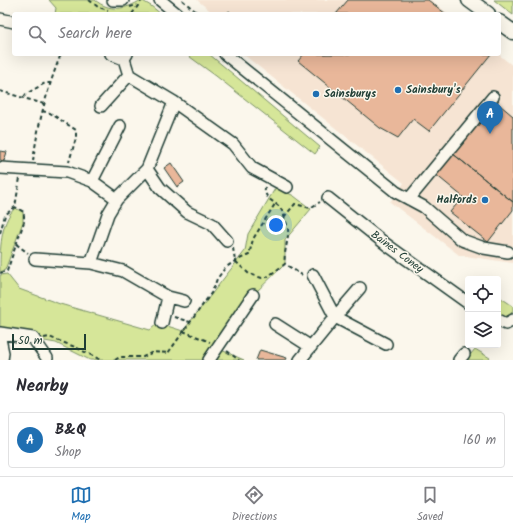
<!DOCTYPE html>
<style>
body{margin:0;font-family:Kalam,sans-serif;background:#f2f2f3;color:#2b2b33}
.controls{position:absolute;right:12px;bottom:12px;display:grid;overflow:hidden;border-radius:4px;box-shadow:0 4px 16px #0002}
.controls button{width:36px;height:36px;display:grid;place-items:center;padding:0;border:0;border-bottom:1px solid #e1e1e2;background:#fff;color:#2b2b33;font:20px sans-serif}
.scale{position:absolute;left:12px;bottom:10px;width:74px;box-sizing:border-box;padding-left:4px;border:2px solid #1f3d34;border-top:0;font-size:11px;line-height:14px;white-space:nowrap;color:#1f3d34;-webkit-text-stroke:3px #fbf7ec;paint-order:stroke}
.you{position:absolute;left:276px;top:225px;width:14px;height:14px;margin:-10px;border:3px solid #fff;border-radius:50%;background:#1a73e8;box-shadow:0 0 0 6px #1a73e833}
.badge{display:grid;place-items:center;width:26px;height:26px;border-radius:50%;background:#1f6fb2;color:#fff;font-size:13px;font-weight:700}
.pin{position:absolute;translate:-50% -33px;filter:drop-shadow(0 1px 2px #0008)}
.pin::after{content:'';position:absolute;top:21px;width:14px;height:12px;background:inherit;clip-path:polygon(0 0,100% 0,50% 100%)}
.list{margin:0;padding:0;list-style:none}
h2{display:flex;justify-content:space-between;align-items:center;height:52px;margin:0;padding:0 16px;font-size:17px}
h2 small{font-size:13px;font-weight:400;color:#7c7c81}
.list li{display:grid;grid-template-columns:26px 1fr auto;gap:12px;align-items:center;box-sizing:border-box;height:56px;margin:0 8px 8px;padding:0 8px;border:1px solid #e1e1e2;border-radius:4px}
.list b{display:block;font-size:15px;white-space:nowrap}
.list p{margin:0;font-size:13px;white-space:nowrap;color:#7c7c81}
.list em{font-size:13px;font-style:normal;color:#7c7c81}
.icon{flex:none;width:22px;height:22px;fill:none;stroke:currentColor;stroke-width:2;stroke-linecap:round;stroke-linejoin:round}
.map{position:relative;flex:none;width:513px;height:360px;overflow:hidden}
.search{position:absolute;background:#fff;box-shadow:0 4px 16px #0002;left:12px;right:12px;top:12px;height:44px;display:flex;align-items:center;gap:10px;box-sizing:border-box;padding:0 14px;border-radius:4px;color:#7c7c81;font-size:15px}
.sheet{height:116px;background:#fff}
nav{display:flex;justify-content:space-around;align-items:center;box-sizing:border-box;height:56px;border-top:1px solid #e1e1e2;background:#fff;font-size:11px;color:#7c7c81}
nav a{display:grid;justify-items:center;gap:2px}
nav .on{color:#1f6fb2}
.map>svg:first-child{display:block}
.built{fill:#f6e4d3}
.green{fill:#d6e699;stroke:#7a9266}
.building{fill:#e9b79a;stroke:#1f3d34}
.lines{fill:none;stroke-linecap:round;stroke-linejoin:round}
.minor-casing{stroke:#1f3d34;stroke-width:14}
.major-casing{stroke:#1f3d34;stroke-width:17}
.path{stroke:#1f3d34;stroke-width:2;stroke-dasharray:4 3;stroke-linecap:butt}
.minor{stroke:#fbf7ec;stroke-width:11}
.major{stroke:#fbf7ec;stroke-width:14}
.poi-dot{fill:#1f6fb2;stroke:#fbf7ec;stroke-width:1.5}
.labels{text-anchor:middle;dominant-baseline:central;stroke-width:3;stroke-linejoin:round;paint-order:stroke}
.poi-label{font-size:11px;font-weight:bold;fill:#1f3d34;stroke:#fbf7ec;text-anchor:start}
.street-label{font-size:11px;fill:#1f3d34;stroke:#fbf7ec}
</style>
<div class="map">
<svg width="513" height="360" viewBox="0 0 513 360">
<rect width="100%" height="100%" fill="#fbf7ec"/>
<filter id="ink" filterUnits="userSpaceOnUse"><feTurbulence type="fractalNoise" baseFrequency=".025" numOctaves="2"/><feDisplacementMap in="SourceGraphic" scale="8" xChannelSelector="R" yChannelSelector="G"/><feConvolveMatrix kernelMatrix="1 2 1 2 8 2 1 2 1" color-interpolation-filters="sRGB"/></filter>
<g filter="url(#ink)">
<path class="built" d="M 197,0 L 431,0 L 448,14 L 214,14 Z
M 243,54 L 498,54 L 513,66 L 513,263 L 459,255 L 390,202 L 404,183 Z"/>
<path class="green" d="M 49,0 L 95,0 C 109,12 126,10 141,0 L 151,6 L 161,14 L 55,14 L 56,8 Z
M 494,0 L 513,0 L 513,15 Z
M 186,54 L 209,54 L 320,147 L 315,154 L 216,76 Z
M 276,187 L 294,196 L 311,209 L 285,240 L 285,264 L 253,295 L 209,360 L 90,360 L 56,343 L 0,333 L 0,275 L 7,274 L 19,289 L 60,304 L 150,330 L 158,323 L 183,331 L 245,251 L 248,234 Z
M 15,208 L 23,212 L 23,222 L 5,270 L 0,272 C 0,250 0,223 15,208 Z
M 498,296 L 513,306 L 513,311 L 506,319 L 498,318 Z
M 219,349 L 244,360 L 213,360 Z
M 475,349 L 490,358 L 489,360 L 466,360 Z"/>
<path class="building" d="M 348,0 L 428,0 L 446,14 L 336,14 Z
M 304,54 L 491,54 L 429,131 L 413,119 L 398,138 L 380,128 L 298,61 Z
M 494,100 L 513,116 L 513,202 L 452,153 Z
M 0,151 L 7,152 L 4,161 L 0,160 Z
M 452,153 L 513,202 L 513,210 L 488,242 L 450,212 L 463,197 L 435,174 Z
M 171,163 L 184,182 L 177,187 L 164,168 Z
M 260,350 L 287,358 L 286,360 L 256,360 Z"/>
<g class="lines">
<defs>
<path id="minor" d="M 113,0 L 123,0
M 160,0 L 177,14
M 0,19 L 14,22
M 111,54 L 124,59
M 127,54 L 124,59 L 129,75 L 174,102
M 225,54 L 396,192 L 424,207 L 462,240 L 484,248 L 508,252
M 101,106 L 129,75
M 0,168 L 67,172 L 92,181 L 117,199
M 147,169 L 160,188 L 187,212 L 212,224 L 227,241
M 92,181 L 120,126
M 328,198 L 387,245 L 468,303
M 409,199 L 493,97
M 35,259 L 91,263
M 360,288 L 335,317 L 386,344
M 184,301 L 168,297 L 123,271 L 91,263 L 108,214 L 117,199 L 147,169 L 174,102 L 233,144 L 252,168 L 287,187
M 498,320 L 506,324 L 513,320
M 162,323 L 168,297
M 275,324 L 311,347
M 0,333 L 33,338 L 47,358
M 0,339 L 3,353 L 2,360
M 209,360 L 253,295
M 300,360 L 335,317 L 313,275
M 459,360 L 464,354"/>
<path id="major" d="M 469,0 L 488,14
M 499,22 L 513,32"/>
</defs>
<use href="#minor" class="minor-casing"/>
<use href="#major" class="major-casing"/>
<path class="path" d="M 89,0 L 98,7 L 108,10
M 182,0 L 199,14
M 130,7 L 137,5
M 132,14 L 142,0
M 227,14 L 230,11
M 0,91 L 44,104
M 24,97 L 26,94 L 45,83 L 50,83
M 42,111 L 50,113 L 76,130 L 76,138 L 69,162
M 33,161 C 38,124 47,89 61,54
M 265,187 C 263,201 278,201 282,211 C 284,217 287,223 288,229 C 289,241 283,253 285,264
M 284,217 L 295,204 L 310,208 L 320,202
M 0,233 L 5,215 L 15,207 L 20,178
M 16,244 L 28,253
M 233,248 L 235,261 L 249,274 L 262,278 L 267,277 L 285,264 L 302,275
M 0,273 L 7,271 L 24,222 L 24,212 L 15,207
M 174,317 L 190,322
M 183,331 L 210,342
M 44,338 L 49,337 L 75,347 L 101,360
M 227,351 L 239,360
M 115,360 L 120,357 L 143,357 L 153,352 L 168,353 L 212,292 L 217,279 L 225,268 L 235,261 L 249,255 L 253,239 L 275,204"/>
<use href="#minor" class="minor"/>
<use href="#major" class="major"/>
</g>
</g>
<g class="poi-dot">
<circle cx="398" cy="90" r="4"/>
<circle cx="316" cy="94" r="4"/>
<circle cx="485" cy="200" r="4"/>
</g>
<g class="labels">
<g class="poi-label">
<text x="406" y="90">Sainsbury's</text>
<text x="324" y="94">Sainsburys</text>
<text x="477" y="200" text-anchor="end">Halfords</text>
</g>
<g class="street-label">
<text transform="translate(397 252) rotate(37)">Baines Coney</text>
</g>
</g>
</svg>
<div class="controls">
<button><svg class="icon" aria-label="locate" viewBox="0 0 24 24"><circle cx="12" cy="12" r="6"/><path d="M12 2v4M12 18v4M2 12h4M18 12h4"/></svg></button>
<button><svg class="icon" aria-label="layers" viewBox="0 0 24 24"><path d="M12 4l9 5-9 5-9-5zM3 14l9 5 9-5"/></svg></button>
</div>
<div class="scale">50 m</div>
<div class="you"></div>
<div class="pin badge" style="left:490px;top:134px">A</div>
<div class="search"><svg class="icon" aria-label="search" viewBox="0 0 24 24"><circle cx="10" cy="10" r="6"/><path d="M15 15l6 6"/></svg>Search here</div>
</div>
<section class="sheet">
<h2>Nearby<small></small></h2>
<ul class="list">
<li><span class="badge">A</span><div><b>B&amp;Q</b><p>Shop</p></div><em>160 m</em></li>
</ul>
</section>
<nav>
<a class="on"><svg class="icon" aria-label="map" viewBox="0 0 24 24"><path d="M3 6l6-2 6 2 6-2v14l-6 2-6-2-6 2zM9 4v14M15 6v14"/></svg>Map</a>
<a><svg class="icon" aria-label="directions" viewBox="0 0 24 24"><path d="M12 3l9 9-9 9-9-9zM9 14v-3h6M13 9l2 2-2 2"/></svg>Directions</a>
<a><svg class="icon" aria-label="saved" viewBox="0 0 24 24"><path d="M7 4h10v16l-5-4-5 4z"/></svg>Saved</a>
</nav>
